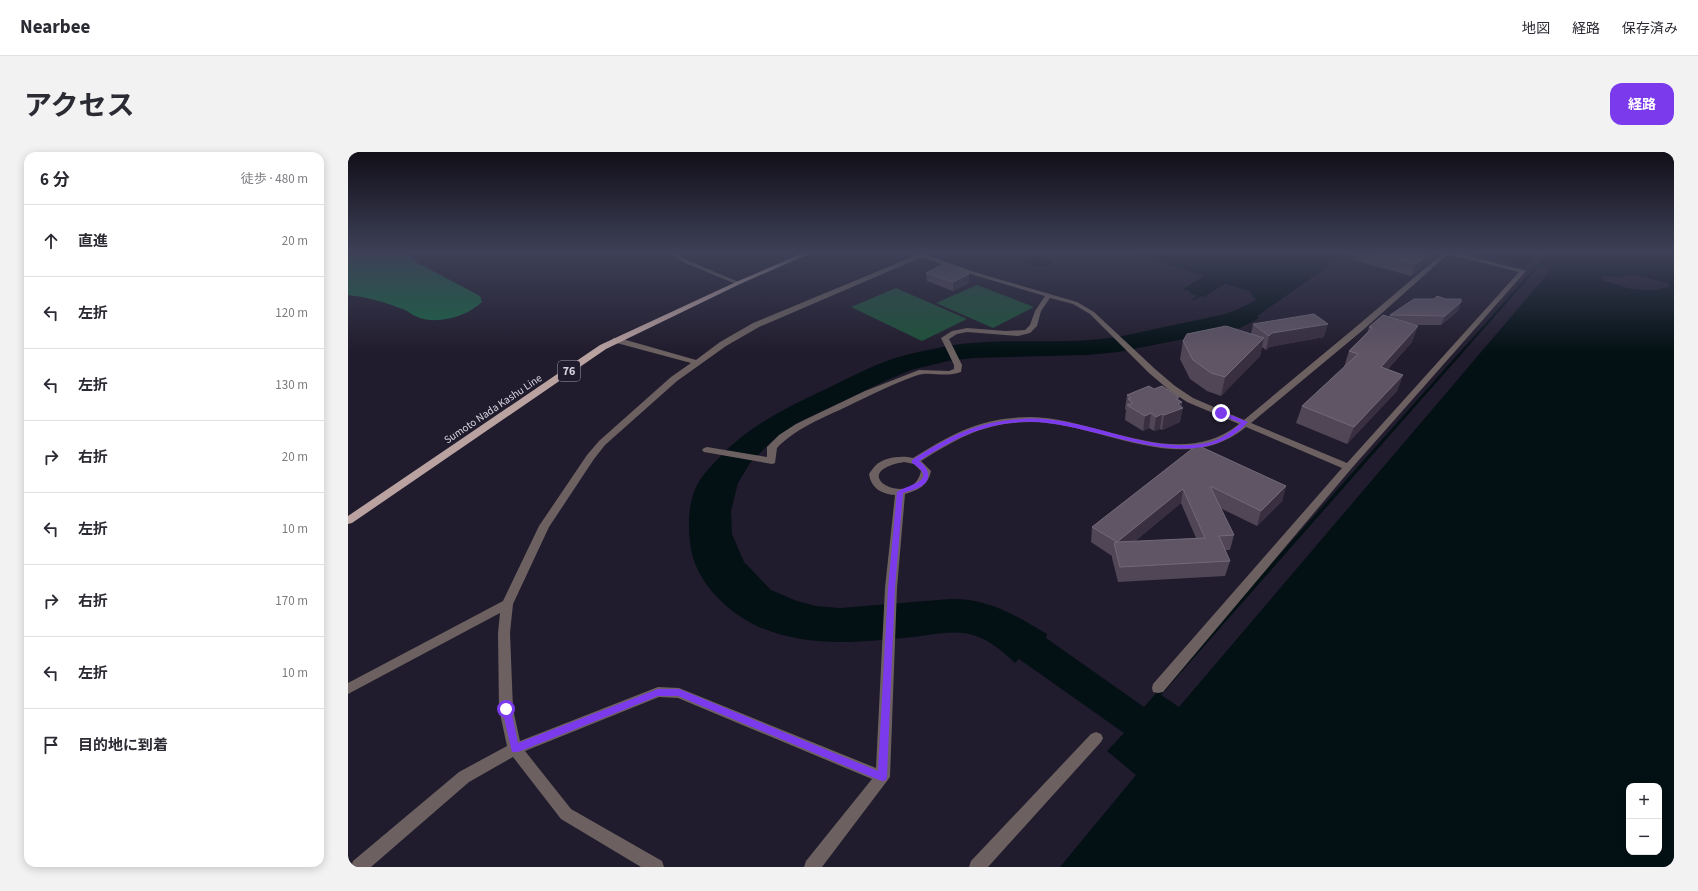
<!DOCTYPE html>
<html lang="ja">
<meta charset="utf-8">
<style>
body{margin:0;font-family:"Source Sans 3","Noto Sans JP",sans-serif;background:#f2f2f3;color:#2b2b33}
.controls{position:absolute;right:12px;bottom:12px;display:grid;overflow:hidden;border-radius:8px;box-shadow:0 2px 10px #0003}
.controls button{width:36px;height:36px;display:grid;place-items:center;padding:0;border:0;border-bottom:1px solid #e1e1e2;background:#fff;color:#2b2b33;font:20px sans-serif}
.stop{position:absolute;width:12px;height:12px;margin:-9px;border:3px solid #7c3aed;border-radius:50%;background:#fff}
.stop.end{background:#7c3aed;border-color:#fff;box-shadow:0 1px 4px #0008}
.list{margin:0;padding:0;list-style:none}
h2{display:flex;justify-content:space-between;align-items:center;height:52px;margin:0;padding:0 16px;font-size:17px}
h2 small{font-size:13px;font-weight:400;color:#7c7c81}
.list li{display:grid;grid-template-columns:26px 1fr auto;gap:12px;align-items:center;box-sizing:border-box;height:72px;padding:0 16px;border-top:1px solid #e1e1e2}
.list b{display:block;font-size:15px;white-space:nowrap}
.list em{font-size:13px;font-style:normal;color:#7c7c81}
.icon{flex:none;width:22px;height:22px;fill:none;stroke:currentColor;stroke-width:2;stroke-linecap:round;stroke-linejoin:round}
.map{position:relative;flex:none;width:1326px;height:715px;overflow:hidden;border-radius:12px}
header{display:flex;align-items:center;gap:24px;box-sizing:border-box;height:56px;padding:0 20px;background:#fff;border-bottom:1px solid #e1e1e2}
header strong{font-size:19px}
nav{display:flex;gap:22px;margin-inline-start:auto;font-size:14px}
.intro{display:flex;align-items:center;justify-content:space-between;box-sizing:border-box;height:96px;padding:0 24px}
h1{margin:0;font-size:28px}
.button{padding:10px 18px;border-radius:12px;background:#7c3aed;color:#fff;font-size:14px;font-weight:700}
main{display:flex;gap:24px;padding:0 24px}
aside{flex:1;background:#fff;border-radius:12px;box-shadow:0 2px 10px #0003}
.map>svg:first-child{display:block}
.green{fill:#1d5339}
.forest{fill:#186543}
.water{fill:#031014;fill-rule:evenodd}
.pier{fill:#211c2d}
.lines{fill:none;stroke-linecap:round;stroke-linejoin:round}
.minor{fill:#6c6160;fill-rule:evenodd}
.major{fill:#baa2a1;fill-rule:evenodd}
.wall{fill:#514656;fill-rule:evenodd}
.shaded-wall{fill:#382f40}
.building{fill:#5f5565;stroke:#726978;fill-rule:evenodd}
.route{fill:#7c3aed}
.labels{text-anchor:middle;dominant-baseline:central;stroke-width:3;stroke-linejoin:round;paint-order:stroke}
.far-street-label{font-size:11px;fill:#d7d4e0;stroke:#211c2d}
.shield{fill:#211c2d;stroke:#a09daa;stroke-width:1}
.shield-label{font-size:12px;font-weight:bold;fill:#d7d4e0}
</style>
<header>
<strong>Nearbee</strong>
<nav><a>地図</a><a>経路</a><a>保存済み</a></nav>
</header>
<div class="intro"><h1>アクセス</h1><a class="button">経路</a></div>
<main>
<aside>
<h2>6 分<small>徒歩 · 480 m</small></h2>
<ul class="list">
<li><svg class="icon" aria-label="ahead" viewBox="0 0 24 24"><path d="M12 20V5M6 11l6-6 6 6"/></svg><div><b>直進</b></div><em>20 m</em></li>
<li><svg class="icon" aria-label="left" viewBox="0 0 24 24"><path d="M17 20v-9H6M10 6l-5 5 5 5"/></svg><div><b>左折</b></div><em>120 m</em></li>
<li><svg class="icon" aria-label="left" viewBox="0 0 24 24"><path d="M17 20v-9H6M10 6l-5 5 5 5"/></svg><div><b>左折</b></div><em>130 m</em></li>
<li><svg class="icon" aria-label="right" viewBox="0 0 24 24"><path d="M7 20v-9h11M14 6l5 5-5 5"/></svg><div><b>右折</b></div><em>20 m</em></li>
<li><svg class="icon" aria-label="left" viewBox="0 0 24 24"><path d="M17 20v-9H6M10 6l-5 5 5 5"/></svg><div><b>左折</b></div><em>10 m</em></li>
<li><svg class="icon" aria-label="right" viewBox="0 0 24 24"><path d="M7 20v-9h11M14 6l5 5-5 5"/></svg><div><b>右折</b></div><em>170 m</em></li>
<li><svg class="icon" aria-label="left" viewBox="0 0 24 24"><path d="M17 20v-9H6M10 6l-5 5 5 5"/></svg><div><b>左折</b></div><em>10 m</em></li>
<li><svg class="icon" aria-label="arrive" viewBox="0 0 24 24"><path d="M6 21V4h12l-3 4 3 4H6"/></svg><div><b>目的地に到着</b></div></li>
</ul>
</aside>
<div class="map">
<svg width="1326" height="715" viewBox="0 0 1326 715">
<rect width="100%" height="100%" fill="#211c2d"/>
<path class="green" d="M 629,133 L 686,155 L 645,176 L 588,151 Z
M 548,136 L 619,167 L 574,189 L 503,155 Z"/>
<path class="forest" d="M 0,101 L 58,101 L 70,111 L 132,144 L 134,150 C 118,165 88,174 67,164 C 63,162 59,158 54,157 C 37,150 19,145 0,143 Z"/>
<path class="water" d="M 783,101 L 998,102 L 909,164 L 911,166 L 892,176 L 770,200 L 739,203 L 625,206 L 600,209 L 563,218 L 537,229 L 453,269 L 424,289 L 402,311 L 390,331 L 383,359 L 384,382 L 396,410 L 423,438 L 449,449 L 468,454 L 492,456 L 602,447 C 640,446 667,463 699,482 L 698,486 L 796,555 L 1200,101 L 1326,101 L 1326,715 L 712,715 L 788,623 L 759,599 L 776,581 L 671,507 L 667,511 C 654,499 642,488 625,483 C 606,477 584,483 564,485 C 510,490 461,497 409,474 C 377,459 345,427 342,390 C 340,372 340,353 348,335 C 353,325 362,315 370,307 C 401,273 440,255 480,236 C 499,227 517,217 536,210 C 552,204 568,200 585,197 C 640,184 697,193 753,187 C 768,186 783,182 798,179 C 824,173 851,168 877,162 C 889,158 897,154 908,148 L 901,139 L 877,132 L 856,145 L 853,144 L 846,148 L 844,148 L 850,143 L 841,142 L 843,140 L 835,137 L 856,124 ZM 1286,123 L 1320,131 L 1322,135 L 1305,138 L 1283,137 L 1257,129 L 1254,126 L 1256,124 L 1272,125 ZM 1281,634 L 1311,634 L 1311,700 L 1281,700 Z
M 1125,101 L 1191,101 L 1178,114 Z
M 685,104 L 697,106 L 703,110 L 703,112 C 691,118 684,111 673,110 L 680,105 Z"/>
<path class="pier" d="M 1191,114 L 1200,116 L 1198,118 L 1202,119 L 831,555 L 813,543 Z"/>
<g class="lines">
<path class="minor" d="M 320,101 L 327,101 L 341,109 L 393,131 L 388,132 L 337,111 Z
M 569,101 L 581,101 L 579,103 L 623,119 L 729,150 L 746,160 L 807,217 L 827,234 L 845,246 L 896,268 L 1009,174 L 1095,101 L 1109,101 L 1178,119 L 1003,317 L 815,540 L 810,541 L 805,540 L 804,536 L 805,532 L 994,316 L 898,275 C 834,328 753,270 682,270 C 638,270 609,286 573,309 L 583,319 C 580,334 570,338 557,342 L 549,436 L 542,625 L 474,715 L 456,715 L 458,709 L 524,627 L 330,546 L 311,545 L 177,599 L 223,657 L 314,709 L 316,715 L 293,715 L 213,667 L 165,605 L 121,630 L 23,715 L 3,715 L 5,709 L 111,620 L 159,594 L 151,557 L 150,481 L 152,461 L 0,542 L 0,531 L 155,449 L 191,374 L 239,303 L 251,289 L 323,225 L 343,211 L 265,190 L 265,186 L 271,186 L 348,208 L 372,190 L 405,171 L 569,103 ZM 1100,102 L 1171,120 L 999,311 L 903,271 L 1015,178 ZM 574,105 L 619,121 L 697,144 L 687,159 L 682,173 L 677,178 L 658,179 L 619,176 L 604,179 L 593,186 L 606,213 L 606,217 L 601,219 L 571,218 L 517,239 L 448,272 L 431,283 L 419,295 L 419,305 L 359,295 L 356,296 L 354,298 L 356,300 L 424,312 L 427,311 L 429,296 C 448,276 475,266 500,254 C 523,243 546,231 570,223 C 583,219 596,226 613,220 L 614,213 L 601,187 L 609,182 L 619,180 L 670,184 L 682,181 L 689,174 L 693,159 L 702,146 L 725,152 L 742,162 L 801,221 L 821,238 L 839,250 L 891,272 C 831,321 750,266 683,265 C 634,265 605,281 565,306 C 554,303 535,305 527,314 C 525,316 523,319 521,322 C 523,336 533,342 547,343 L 537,436 L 528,616 L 331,536 L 310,535 L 172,589 L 165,557 L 162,481 L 165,452 L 201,375 L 246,307 L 257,293 L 329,229 L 378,194 L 411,175 ZM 556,310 L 566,312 L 573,319 C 565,359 494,321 556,310 Z
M 748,580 L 753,582 L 755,586 L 753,590 L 640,715 L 621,715 L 623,709 L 743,582 Z"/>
<path class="major" d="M 455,101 L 463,101 L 392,132 L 258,197 L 4,371 L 0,372 L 0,364 L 252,193 L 388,130 Z"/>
</g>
<path class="wall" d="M 1008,101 L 1089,101 L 1088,104 L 1063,124 L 1006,108 Z
M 578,121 L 621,131 L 605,139 L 579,129 Z
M 1098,147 L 1113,150 L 1110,159 L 1093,173 L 1065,173 L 1064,190 L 1040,217 L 1055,223 L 1049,239 L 999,292 L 948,271 L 954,254 L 996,215 L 1001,199 L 1019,182 L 1021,175 L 1041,165 L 1042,163 Z
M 905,172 L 976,185 L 921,195 L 918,198 L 914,195 L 912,204 L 873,244 L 859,239 L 842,227 L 832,207 L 835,189 L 903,182 Z
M 806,237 L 831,245 L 831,248 L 834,250 L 832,270 L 814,278 L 812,277 L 806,279 L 801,276 L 795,279 L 777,268 L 778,258 L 777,257 L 779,243 Z
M 849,293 L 938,334 L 934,349 L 909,374 L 872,356 L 886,383 L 882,398 L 877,398 L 882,409 L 877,424 L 770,430 L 764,406 L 764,404 L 743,390 L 744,375 ZM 833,351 L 848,386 L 786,390 Z"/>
<path class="shaded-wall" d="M 1081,101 L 1089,101 L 1088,104 L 1063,124 L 1068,112 Z
M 621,122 L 621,131 L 605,139 L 605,130 Z
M 1113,150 L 1110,159 L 1093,173 L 1097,164 Z
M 980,172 L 976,185 L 921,195 L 918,198 L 921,184 L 924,181 Z
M 1070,174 L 1064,190 L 1027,231 L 1033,215 Z
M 916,186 L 912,204 L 873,244 L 877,225 Z
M 1055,223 L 1049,239 L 999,292 L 1006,275 Z
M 831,245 L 830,252 L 834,250 L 833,256 L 835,256 L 832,270 L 814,278 L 816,263 L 828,247 Z
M 803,261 L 801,276 L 795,279 L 797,264 Z
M 814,262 L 812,277 L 806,279 L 808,265 Z
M 938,334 L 934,349 L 909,374 L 913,359 Z
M 835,337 L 833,351 L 769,404 L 769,390 Z"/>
<path class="building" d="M 1028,101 L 1081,101 L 1068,112 Z
M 594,113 L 621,122 L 605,130 L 578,121 Z
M 1089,144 L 1098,147 L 1113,147 L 1113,150 L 1097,164 L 1042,163 L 1066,147 L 1086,147 Z
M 966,162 L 980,172 L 924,181 L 921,184 L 905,172 Z
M 1035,163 L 1070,174 L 1033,215 L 1055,223 L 1006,275 L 954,254 L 1010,202 L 1001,199 L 1024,176 L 1021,175 Z
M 878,174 L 916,186 L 877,225 L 863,221 L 845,208 L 835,189 L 839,182 Z
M 801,234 L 806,237 L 814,234 L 831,245 L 828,247 L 834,250 L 830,252 L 835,256 L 816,263 L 814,262 L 808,265 L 803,261 L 797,264 L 779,253 L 785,251 L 780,247 L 783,246 L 779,243 Z
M 849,293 L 938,334 L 913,359 L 862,334 L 886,383 L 871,384 L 882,409 L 772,415 L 766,391 L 769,390 L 744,375 ZM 835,337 L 857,386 L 769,390 Z"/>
<linearGradient id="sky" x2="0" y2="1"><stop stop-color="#120f19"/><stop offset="0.5" stop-color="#3d4057"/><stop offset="1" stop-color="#3d4057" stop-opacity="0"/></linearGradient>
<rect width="1326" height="201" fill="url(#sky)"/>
<path class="route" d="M 871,260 L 875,260 L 900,270 C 844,332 743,265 674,270 C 631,273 606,287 571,309 C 582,317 585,329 570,336 C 566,338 560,339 555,341 L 547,436 L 539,625 L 538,628 L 535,629 L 531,628 L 330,544 L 310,544 L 170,600 L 164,600 L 154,557 L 155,555 L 161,555 L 163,557 L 170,591 L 310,537 L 331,537 L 530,619 L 540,436 L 549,340 C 558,333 593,329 564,311 L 564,308 C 602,284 628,270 674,267 C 738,262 798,305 863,290 C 874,287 885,278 893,271 L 871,262 Z"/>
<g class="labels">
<g class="far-street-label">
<text transform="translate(145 257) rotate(-34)">Sumoto Nada Kashu Line</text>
</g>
<rect class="shield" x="210" y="209" width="22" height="20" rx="3"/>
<g class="shield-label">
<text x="221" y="219">76</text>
</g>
</g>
</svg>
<div class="controls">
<button>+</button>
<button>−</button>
</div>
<div class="stop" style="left:158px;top:557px"></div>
<div class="stop end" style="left:873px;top:261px"></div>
</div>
</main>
